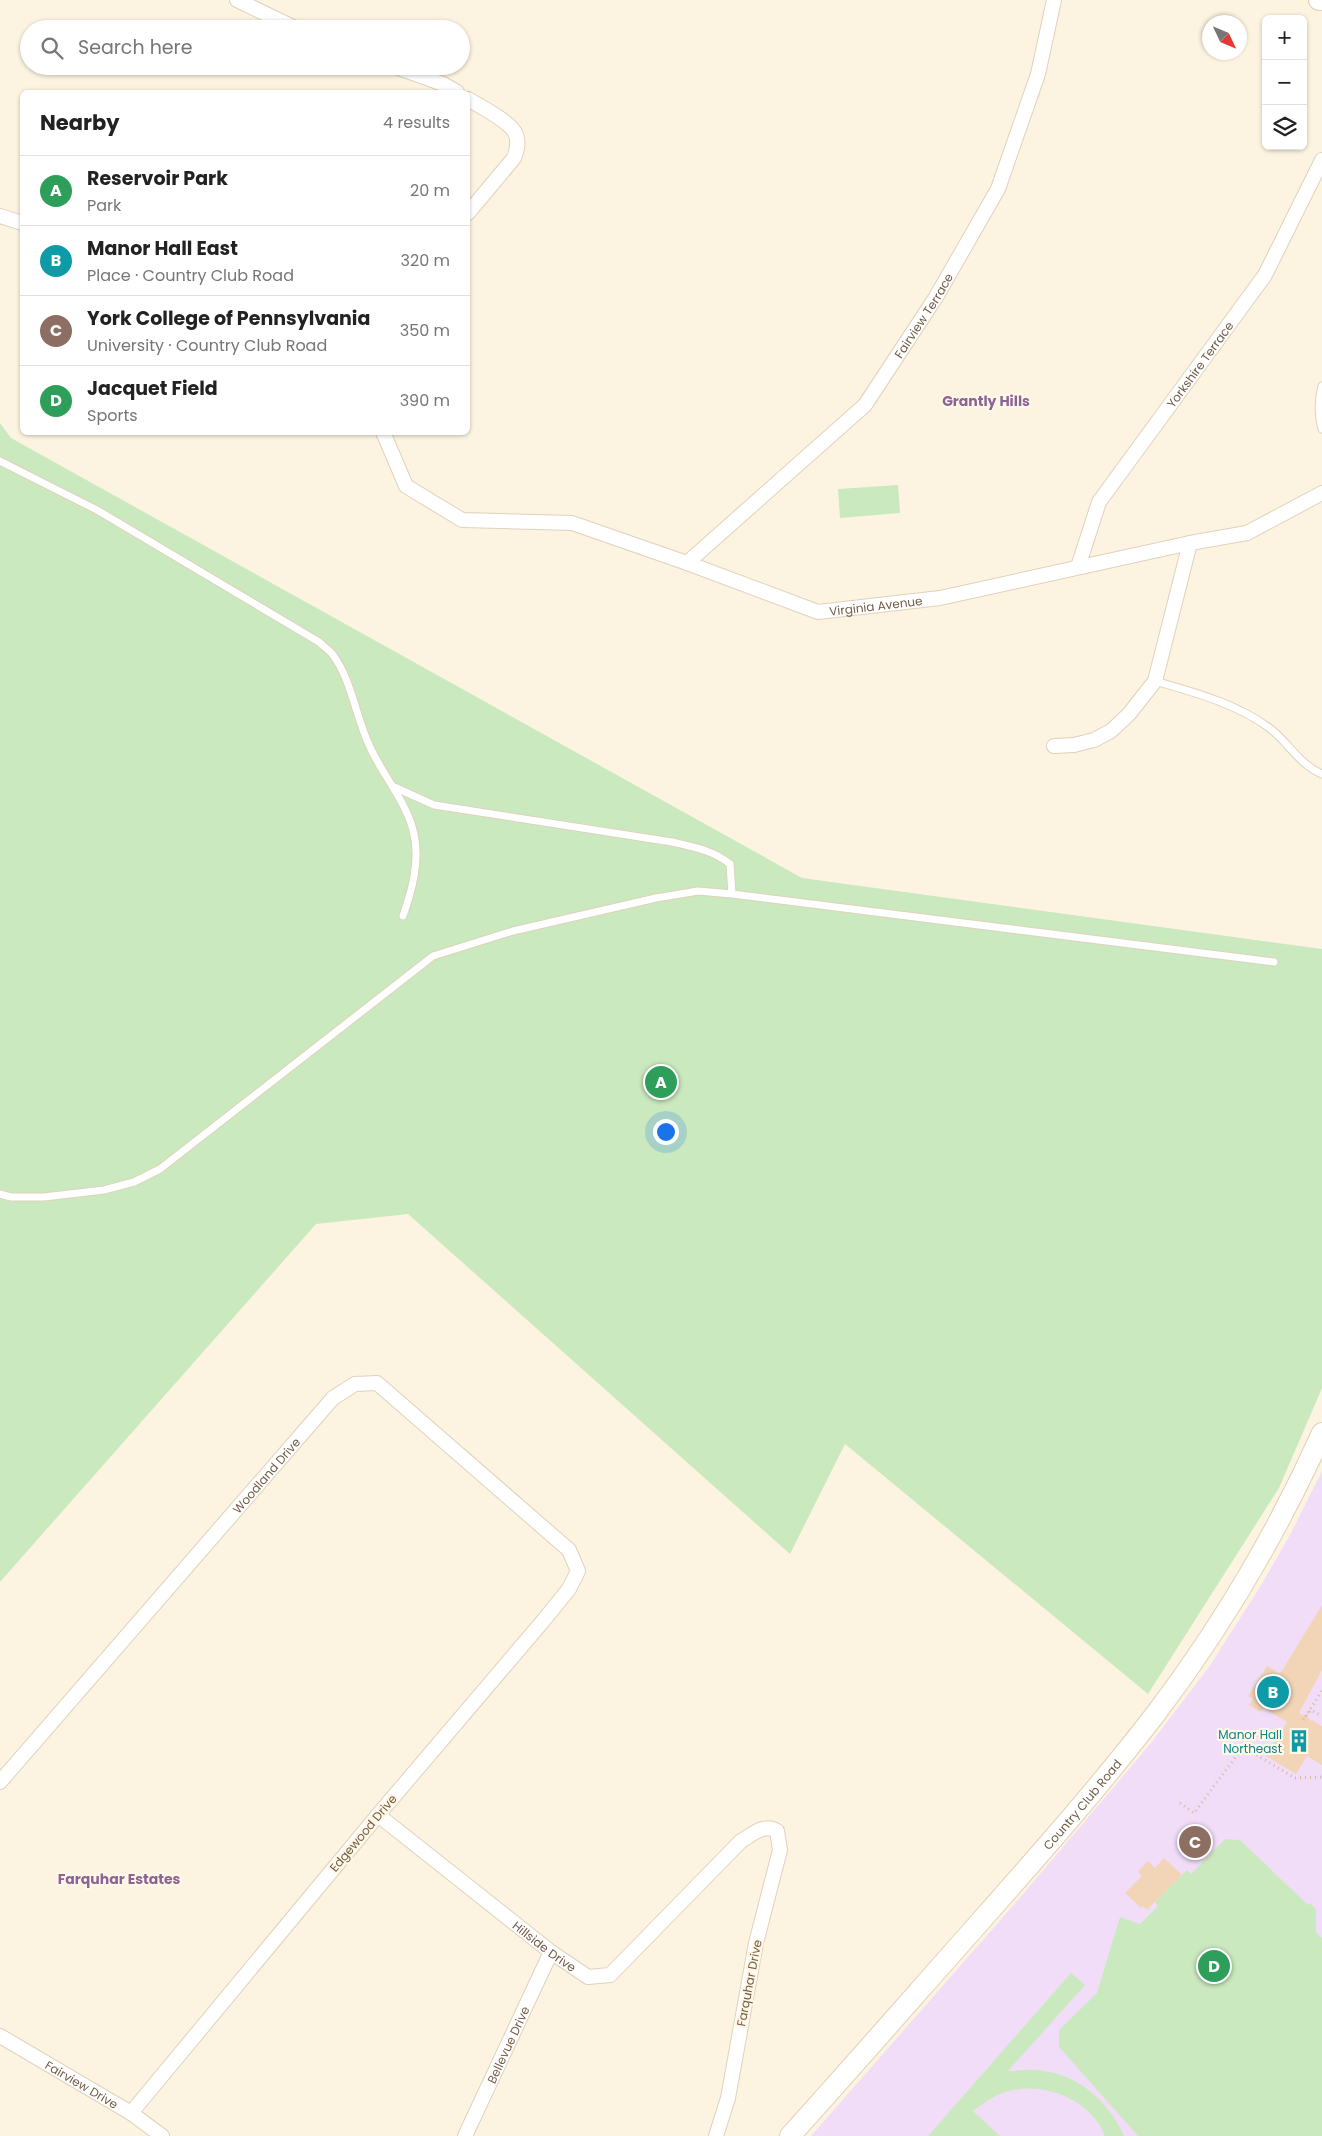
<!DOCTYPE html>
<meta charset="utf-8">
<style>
body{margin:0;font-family:Poppins,sans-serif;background:#f2f2f2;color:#222}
.controls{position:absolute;right:15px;top:15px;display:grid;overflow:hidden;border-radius:8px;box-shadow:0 1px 4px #0004}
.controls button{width:45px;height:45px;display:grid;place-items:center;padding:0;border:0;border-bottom:1px solid #e0e0e0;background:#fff;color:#222;font:25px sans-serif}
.compass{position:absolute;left:1202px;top:15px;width:45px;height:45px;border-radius:50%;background:#fff;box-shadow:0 1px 4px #0004;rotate:134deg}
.you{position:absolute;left:665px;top:1131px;width:18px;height:18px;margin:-12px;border:4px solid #fff;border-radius:50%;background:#1a73e8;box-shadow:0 0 0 8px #1a73e833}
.badge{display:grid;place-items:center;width:32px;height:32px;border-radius:50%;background:#1a73e8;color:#fff;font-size:16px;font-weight:700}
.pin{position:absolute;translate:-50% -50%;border:2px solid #fff;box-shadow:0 1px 5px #0006}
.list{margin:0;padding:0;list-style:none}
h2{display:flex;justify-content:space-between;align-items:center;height:65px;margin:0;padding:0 20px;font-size:21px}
h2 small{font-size:16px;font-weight:400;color:#767676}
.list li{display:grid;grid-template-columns:32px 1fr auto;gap:15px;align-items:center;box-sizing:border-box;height:70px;padding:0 20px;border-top:1px solid #e0e0e0}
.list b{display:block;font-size:19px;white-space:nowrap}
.list p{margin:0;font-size:16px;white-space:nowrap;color:#767676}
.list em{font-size:16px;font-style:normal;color:#767676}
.icon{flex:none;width:28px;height:28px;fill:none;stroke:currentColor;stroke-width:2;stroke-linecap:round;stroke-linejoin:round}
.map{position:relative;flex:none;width:1322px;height:2136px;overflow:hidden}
.search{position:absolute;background:#fff;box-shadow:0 1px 4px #0004;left:20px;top:20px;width:450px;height:55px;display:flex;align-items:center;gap:12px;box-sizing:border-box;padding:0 18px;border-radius:28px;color:#767676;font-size:19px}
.panel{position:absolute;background:#fff;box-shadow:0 1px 4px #0004;left:20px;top:90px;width:450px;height:345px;border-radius:8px}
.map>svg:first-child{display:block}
.education{fill:#f1ddf8}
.green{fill:#cbe9bf}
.building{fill:#f2d5b7}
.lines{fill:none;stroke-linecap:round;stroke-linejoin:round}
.lane-casing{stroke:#e0d1bc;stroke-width:9}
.street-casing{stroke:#e0d1bc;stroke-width:16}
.secondary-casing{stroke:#e2d0b7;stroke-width:22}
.path{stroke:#d6b99b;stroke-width:3;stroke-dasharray:1 4;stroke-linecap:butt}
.lane{stroke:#fff;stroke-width:7}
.street{stroke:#fff;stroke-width:14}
.secondary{stroke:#fff;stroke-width:20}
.labels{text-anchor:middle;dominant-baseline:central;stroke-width:4.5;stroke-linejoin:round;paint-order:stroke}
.street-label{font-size:12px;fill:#735c47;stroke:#fff8e6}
.culture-label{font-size:12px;fill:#0d838f;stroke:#fff8e6;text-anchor:end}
.neighbourhood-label{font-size:14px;font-weight:bold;fill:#8b6396;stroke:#fff8e6}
</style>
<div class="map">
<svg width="1322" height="2136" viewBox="0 0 1322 2136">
<rect width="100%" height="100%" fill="#fcf4e0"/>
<path class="education" d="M 1322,1471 L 1322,2136 L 811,2136 L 1018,1900 L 1151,1743 L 1209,1667 L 1260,1587 L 1290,1535 Z"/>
<path class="green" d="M 0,423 L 11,438 L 802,878 L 1322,949 L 1322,1388 L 1279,1488 L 1148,1694 L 845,1444 L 790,1554 L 408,1214 L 316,1224 L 0,1582 Z
M 898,485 L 900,513 L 840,518 L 838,489 Z
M 1225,1839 L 1240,1840 L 1308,1905 L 1310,1903 L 1316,1909 L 1316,1932 L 1322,1938 L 1322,2136 L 1138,2136 L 1059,2047 L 1059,2030 L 1097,1993 L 1120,1917 L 1140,1924 L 1158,1906 L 1155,1902 L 1187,1870 L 1191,1874 Z
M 1071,1973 L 1085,1985 L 1008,2071 C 1017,2071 1026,2069 1035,2070 C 1076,2072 1108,2100 1124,2136 L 1105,2136 C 1092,2101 1048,2083 1013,2090 C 997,2093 985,2102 973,2111 L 1000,2136 L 928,2136 Z"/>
<path class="building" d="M 1322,1605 L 1322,1670 L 1299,1713 L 1322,1726 L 1322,1765 L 1307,1756 L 1296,1774 L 1266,1756 L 1287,1722 L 1263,1708 L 1260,1712 L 1249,1705 L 1253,1699 L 1248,1696 L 1267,1666 L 1280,1674 Z
M 1164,1858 L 1182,1875 L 1147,1910 L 1143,1906 L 1141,1908 L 1125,1893 L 1142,1876 L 1138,1871 L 1148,1861 L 1155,1868 Z"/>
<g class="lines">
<defs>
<path id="lane" d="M 1322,386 C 1318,401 1318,414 1322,429
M 0,461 L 97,510 L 319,642 C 323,646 329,650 333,655 C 352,681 356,718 370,747 C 383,776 407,802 414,834 C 420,862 412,890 403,916
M 1155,681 C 1193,692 1235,703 1268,727 C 1288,741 1298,764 1322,774
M 392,786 L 434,805 L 672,842 C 693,847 713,850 730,864 L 732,894
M 0,1194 L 11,1197 L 44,1197 L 104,1190 L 134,1182 L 160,1169 L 433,956 L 513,931 L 656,898 L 698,891 L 732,894 L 1274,962"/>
<g id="street">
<path d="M 237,0 L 297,29"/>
<path d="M 393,66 L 443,84 L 457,92"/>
<path d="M 468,99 C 479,106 512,122 516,135 C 519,143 517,150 514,158 L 468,213"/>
<path d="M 0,216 L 22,223"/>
<path id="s1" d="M 383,432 L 406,486 L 462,520 L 572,523 L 687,563 L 818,612 L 940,598 L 1190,543 L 1247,533 L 1322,493"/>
<path id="s2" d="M 687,563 L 865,405 L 936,297 L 998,189 L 1038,74 L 1054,0"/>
<path id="s3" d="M 1078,567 L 1099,502 L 1265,275 L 1322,160"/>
<path d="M 1054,746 L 1074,745 L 1094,740 L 1111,731 L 1129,714 L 1155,681 L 1190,543"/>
<path id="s4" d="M 0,1782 L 333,1398 L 355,1384 L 377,1383 L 569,1550 L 578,1571 L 569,1589 L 543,1621 L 378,1815 L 131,2113"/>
<path id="s5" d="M 378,1815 L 551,1952 L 588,1977 L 610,1975 L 741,1841 C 753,1834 764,1823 777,1831 L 780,1850 L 756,1943 L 728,2098 L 716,2136"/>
<path id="s6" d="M 0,2036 L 131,2113 L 162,2136"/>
<path id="s7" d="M 465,2136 L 551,1952"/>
</g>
<g id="secondary">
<path d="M 1319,0 L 1322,0"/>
<path id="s8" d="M 790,2136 C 854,2065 916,1994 979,1923 C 1040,1854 1101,1785 1157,1712 C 1222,1626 1278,1531 1322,1433"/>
</g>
</defs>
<use href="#lane" class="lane-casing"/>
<use href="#street" class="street-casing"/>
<use href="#secondary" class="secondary-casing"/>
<path class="path" d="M 1322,1691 L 1303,1720 L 1311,1710 L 1322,1716
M 1180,1803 L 1194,1813 L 1243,1747 L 1295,1778 L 1322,1777"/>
<use href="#lane" class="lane"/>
<use href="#street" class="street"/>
<use href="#secondary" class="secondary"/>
</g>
<defs>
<symbol id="building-bare" viewBox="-9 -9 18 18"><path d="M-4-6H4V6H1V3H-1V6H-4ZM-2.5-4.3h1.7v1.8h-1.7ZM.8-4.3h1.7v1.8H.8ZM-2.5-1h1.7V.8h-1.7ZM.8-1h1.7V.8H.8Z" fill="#0f9aa8" stroke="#fff8e6" stroke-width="2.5" paint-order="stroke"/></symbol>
</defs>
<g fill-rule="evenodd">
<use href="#building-bare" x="1283" y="1725" width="32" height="32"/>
</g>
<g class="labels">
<g class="street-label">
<text stroke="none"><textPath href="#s2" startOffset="345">Fairview Terrace</textPath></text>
<text stroke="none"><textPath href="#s3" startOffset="239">Yorkshire Terrace</textPath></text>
<text stroke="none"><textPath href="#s1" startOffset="554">Virginia Avenue</textPath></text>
<text stroke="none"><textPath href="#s4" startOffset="406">Woodland Drive</textPath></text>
<text stroke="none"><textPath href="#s8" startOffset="442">Country Club Road</textPath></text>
<text transform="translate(363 1833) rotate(-50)">Edgewood Drive</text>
<text stroke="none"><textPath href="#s5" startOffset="212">Hillside Drive</textPath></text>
<text transform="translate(749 1983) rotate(-79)">Farquhar Drive</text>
<text stroke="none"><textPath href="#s7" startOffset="101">Bellevue Drive</textPath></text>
<text stroke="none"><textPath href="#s6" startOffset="95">Fairview Drive</textPath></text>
</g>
<g class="culture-label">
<text x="1282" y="1734">Manor Hall<tspan x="1282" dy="14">Northeast</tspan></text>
</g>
<g class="neighbourhood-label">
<text x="986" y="401">Grantly Hills</text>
<text x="119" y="1879">Farquhar Estates</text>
</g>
</g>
</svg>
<div class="controls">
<button>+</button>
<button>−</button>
<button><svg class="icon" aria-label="layers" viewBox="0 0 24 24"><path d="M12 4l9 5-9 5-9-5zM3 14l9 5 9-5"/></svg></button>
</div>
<svg class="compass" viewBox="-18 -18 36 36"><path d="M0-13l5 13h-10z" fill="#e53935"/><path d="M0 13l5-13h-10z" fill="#767676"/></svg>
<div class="you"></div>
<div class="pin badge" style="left:661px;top:1082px;background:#2e9e5b">A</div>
<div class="pin badge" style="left:1273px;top:1692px;background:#0f9aa8">B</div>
<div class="pin badge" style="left:1195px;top:1842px;background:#8d6e63">C</div>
<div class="pin badge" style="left:1214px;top:1966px;background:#2e9e5b">D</div>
<div class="search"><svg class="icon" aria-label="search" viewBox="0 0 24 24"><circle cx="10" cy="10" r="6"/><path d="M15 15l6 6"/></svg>Search here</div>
<section class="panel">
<h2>Nearby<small>4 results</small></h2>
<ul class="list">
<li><span class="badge" style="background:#2e9e5b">A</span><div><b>Reservoir Park</b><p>Park</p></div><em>20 m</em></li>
<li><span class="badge" style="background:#0f9aa8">B</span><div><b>Manor Hall East</b><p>Place · Country Club Road</p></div><em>320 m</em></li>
<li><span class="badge" style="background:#8d6e63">C</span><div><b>York College of Pennsylvania</b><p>University · Country Club Road</p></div><em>350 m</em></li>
<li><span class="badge" style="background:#2e9e5b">D</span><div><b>Jacquet Field</b><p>Sports</p></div><em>390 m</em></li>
</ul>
</section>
</div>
